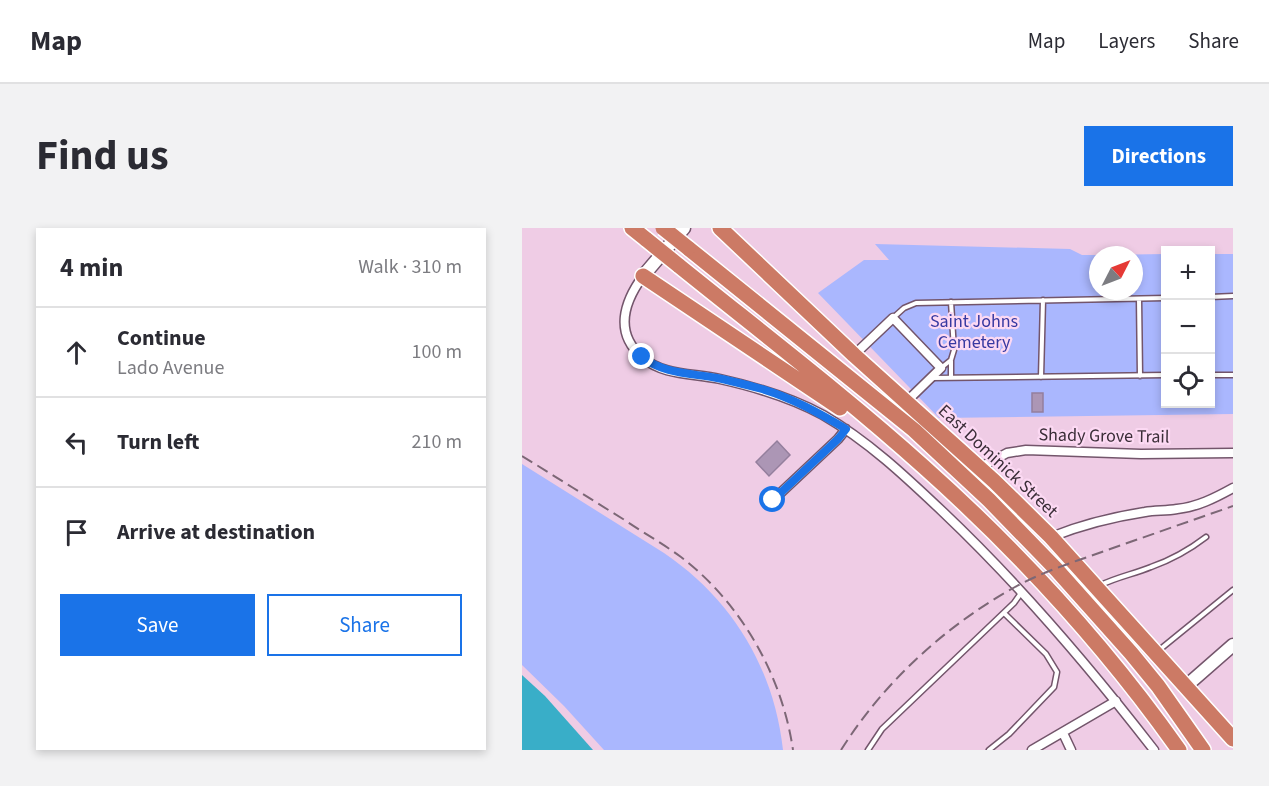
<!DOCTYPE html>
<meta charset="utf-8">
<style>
body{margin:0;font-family:"Source Sans 3",sans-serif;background:#f2f2f3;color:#2b2b33}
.controls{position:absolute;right:18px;top:18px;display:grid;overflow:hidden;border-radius:0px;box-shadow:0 3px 9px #0003}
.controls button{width:54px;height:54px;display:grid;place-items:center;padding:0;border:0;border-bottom:2px solid #e1e1e2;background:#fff;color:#2b2b33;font:30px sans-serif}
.compass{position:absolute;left:567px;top:18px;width:54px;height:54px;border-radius:50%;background:#fff;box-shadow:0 3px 9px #0003;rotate:48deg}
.stop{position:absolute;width:18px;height:18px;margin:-14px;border:4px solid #1a73e8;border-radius:50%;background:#fff}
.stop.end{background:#1a73e8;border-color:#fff;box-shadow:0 2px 6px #0008}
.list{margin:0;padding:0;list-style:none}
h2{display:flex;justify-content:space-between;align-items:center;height:78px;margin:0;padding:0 24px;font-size:26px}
h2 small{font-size:20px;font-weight:400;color:#7c7c81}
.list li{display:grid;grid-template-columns:39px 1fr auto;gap:18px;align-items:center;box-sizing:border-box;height:90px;padding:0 24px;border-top:2px solid #e1e1e2}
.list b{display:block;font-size:22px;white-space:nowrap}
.list p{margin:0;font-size:20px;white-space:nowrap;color:#7c7c81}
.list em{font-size:20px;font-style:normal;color:#7c7c81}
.actions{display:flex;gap:12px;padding:18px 24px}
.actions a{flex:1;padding:14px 0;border:2px solid #1a73e8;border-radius:0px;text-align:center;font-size:21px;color:#1a73e8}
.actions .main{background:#1a73e8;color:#fff}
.icon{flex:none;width:33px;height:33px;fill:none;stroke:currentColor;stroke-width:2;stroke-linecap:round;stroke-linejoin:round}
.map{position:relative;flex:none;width:711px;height:522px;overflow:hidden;border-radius:0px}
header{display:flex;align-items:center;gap:36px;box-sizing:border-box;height:84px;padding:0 30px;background:#fff;border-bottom:2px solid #e1e1e2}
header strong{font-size:28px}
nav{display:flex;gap:33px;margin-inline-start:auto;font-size:21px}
.intro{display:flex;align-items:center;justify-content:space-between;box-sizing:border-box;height:144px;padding:0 36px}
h1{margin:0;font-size:42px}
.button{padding:15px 27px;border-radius:0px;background:#1a73e8;color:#fff;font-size:21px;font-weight:700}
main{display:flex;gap:36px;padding:0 36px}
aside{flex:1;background:#fff;border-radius:0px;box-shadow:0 3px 9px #0003}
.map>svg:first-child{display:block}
.green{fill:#aab7fe}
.water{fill:#39aec8}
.building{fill:#ac96b5;stroke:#947f9d;stroke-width:1.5}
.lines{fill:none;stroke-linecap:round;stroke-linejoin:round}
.lane-casing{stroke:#73556b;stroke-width:7}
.street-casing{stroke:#73556b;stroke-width:11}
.secondary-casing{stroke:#73556b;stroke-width:15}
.highway-casing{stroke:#fff;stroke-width:18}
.lane{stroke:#fff;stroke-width:4}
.street{stroke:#fff;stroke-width:8}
.secondary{stroke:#fff;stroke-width:12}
.highway{stroke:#cc7a65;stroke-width:15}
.rail{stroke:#7c6776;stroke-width:2;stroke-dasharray:12 6;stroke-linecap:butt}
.highway-bridge-casing{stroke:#fff;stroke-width:18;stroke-linecap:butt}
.highway-bridge{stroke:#cc7a65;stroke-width:15}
.route{stroke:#1a73e8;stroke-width:8}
.labels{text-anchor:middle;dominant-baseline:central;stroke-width:4.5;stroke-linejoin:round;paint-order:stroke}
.park-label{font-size:18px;fill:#3739a1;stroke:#fcd9f3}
.street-label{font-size:18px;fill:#3b2e38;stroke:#fcd9f3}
</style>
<header>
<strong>Map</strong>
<nav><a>Map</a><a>Layers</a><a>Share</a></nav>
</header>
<div class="intro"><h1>Find us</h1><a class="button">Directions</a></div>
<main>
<aside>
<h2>4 min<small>Walk · 310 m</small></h2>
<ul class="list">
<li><svg class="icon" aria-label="ahead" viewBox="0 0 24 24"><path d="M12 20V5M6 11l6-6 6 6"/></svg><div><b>Continue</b><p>Lado Avenue</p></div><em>100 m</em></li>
<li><svg class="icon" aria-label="left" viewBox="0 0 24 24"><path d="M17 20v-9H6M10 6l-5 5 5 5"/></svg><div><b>Turn left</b></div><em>210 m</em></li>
<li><svg class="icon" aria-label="arrive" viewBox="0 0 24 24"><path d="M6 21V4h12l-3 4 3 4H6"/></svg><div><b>Arrive at destination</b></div></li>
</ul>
<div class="actions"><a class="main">Save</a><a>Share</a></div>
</aside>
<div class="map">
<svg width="711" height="522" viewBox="0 0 711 522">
<rect width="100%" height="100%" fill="#efcce5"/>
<path class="green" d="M 353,16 L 548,21 L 560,27 L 576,27 L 576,63 L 612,63 L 612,27 L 578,27 L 643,26 L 644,176 L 688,176 L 689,26 L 711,26 L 711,186 L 417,190 L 296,65 L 342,32 L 367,32 Z
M 0,236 L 142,325 C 210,371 252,440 261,522 L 82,522 L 42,478 L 0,437 Z"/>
<path class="water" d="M 0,447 L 23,468 L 71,522 L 0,522 Z"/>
<path class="building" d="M 510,165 L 521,165 L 521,184 L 510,184 Z
M 255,213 L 268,227 L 247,248 L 234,234 Z"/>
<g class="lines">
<defs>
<path id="lane" d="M 688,69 L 711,68
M 617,71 L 618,148
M 372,89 L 382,80 L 394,75 L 644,70
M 419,140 L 429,132 L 432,122 L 429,74
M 688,147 L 711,147
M 519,149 L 521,72
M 410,150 L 644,147
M 429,150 L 429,133
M 579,357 C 595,349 612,346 629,339 C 649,332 667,322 684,309
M 636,423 L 711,362
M 346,522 L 360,501 L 492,375 L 499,365
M 467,522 L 487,506 L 532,459 L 535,444 L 524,426 L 482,385"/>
<path id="street" d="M 121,48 C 102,74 92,105 120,129 C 141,148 172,145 198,151 C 234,159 268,169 301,187 C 346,213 383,248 421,284 C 498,357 567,438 632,522
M 332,127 L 371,90 L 419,140 L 384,174
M 457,240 L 485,225 L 504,222 L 619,226 L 711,225
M 251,272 L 316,211 L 324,201
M 529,309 C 559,297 590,289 623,284 C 633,282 644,283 655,281 C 675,279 693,270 711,260
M 541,505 L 549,522
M 510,522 L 594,473"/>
<path id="secondary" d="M 121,48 L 162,0
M 663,459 L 711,417"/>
<path id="highway" d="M 110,0 L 125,12
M 198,0 L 332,127 L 472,253 L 529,309 L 711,511
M 166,20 L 392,202 L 467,272 L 534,341 L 609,425 L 636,458 L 681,522
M 156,37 C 239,104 323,168 402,239 C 495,322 585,420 657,522
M 121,48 L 318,180"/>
</defs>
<use href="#lane" class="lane-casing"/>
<use href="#street" class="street-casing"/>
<use href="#secondary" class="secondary-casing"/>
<use href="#highway" class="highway-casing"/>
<use href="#lane" class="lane"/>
<use href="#street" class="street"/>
<use href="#secondary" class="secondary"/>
<use href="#highway" class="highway"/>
<path class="rail" d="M 0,228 C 34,249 67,270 101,291 C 120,304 140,315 159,329 C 219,375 260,447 271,522
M 319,522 C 362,454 423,398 493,359 C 524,342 558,332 591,320 C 631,306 671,292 711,278"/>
<defs>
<path id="highway-bridge" d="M 141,0 L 166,20
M 125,12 L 156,37"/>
</defs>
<use href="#highway-bridge" class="highway-bridge-casing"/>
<use href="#highway-bridge" class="highway-bridge"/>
</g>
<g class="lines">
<path class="route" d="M 120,129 C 142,146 168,145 195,150 C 210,153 225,157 240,161 C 270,170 297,185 324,201 L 316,211 L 251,272"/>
</g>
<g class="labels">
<g class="park-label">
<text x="452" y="93">Saint Johns<tspan x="452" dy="21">Cemetery</tspan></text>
</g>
<g class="street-label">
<text transform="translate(582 208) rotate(1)">Shady Grove Trail</text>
<text transform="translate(476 233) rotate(43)">East Dominick Street</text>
</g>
</g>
</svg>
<div class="controls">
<button>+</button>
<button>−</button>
<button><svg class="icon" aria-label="locate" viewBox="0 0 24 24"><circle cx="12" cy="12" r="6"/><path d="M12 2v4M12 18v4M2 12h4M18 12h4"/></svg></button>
</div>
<svg class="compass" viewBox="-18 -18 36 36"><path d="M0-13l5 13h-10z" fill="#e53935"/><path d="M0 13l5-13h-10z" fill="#7c7c81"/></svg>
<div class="stop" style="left:251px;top:272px"></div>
<div class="stop end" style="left:120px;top:129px"></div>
</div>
</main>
